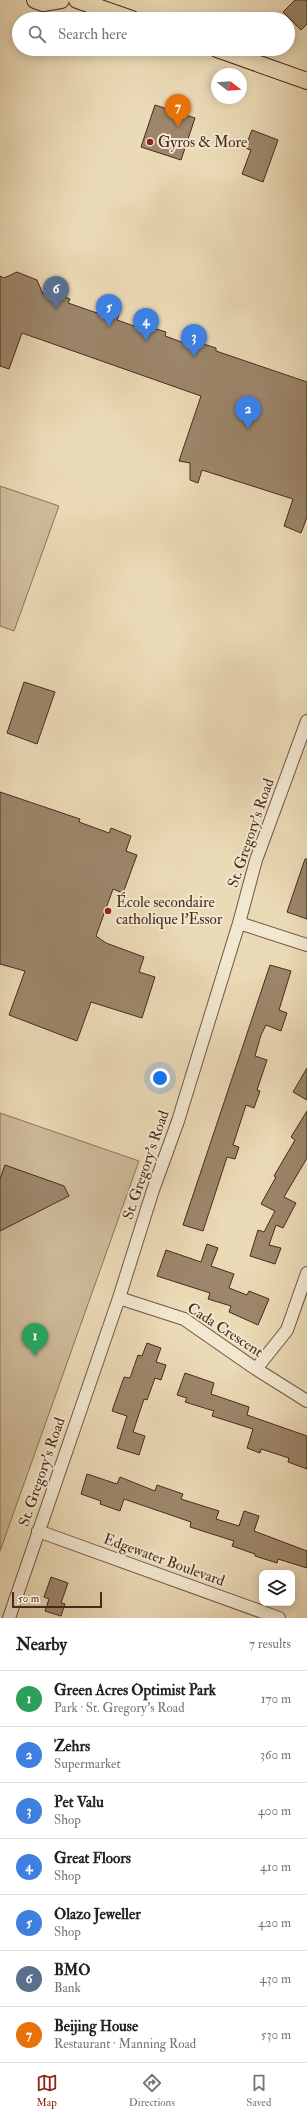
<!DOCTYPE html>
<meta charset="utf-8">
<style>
body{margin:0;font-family:"IM FELL Double Pica",serif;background:#f6f6f6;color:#222}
.controls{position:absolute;right:12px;bottom:12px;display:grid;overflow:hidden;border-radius:8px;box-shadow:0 2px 10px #0003}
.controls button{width:36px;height:36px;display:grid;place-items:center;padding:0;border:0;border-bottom:1px solid #e0e0e0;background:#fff;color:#222;font:20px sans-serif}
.compass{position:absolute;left:211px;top:68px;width:36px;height:36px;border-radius:50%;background:#fff;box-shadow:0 2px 10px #0003;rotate:107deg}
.scale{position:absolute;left:12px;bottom:10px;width:90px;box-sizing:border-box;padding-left:4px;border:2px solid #482a1a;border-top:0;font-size:11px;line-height:14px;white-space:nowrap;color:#482a1a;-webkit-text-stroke:3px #f2e7d0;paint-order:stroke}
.you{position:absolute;left:160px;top:1078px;width:14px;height:14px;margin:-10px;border:3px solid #fff;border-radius:50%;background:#1a73e8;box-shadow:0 0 0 6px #1a73e833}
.badge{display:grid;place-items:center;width:26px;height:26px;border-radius:50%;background:#8f2418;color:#fff;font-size:13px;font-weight:700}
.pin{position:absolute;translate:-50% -33px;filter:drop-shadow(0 1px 2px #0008)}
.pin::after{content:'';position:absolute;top:21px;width:14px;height:12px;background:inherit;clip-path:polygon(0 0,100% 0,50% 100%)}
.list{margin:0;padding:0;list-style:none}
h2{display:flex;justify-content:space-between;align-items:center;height:52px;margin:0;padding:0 16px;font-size:17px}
h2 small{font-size:13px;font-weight:400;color:#767676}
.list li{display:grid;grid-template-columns:26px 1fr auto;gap:12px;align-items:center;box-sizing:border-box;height:56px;padding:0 16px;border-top:1px solid #e0e0e0}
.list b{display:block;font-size:15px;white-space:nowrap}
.list p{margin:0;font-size:13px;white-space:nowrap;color:#767676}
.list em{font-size:13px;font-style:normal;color:#767676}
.icon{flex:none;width:22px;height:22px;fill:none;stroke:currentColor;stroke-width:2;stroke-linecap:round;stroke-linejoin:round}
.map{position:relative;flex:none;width:307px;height:1618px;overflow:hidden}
.search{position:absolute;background:#fff;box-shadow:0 2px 10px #0003;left:12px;right:12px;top:12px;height:44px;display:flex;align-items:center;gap:10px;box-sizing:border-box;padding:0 14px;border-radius:22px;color:#767676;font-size:15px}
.sheet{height:444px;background:#fff}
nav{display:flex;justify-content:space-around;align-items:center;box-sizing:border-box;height:56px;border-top:1px solid #e0e0e0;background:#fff;font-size:11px;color:#767676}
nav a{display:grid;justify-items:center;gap:2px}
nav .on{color:#8f2418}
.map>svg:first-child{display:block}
.green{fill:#cfbc9b;stroke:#8c735a}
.building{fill:#9d866b;stroke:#482a1a}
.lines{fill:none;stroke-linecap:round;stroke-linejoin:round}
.minor-casing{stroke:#715641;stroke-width:14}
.major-casing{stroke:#482a1a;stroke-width:18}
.minor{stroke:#f2e7d0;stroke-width:12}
.major{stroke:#ebdab6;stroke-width:16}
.poi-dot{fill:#8f2418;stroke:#f2e7d0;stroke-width:1.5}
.labels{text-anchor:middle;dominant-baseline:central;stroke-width:4;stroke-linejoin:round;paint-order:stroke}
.poi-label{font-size:15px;fill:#482a1a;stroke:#f2e7d0;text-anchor:start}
.street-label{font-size:15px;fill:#482a1a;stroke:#f2e7d0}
</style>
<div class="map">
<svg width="307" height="1618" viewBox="0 0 307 1618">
<rect width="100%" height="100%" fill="#ebdab6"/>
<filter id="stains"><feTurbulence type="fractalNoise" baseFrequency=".005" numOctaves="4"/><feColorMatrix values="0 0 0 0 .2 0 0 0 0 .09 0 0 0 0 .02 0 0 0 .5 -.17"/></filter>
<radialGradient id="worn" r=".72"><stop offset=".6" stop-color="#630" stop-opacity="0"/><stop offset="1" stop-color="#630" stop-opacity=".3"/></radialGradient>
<path class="green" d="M 0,486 L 59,506 L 14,631 L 0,626 Z
M 0,1113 L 139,1161 L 0,1551 Z"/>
<path class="building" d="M 295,0 L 307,0 L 307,24 L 301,30 L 283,12 Z
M 155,105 L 195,118 L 181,160 L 141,147 Z
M 252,130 L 278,140 L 263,182 L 242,174 L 251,150 L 245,148 Z
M 17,272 L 37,280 L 43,294 L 49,291 L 70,299 L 68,303 L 97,313 L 99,309 L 119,315 L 117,320 L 148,331 L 150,327 L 166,332 L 165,336 L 195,347 L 197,342 L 216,348 L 216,351 L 307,382 L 307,517 L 301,533 L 284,526 L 293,499 L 202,470 L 198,483 L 190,480 L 190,463 L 179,461 L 201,396 L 22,333 L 9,369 L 0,366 L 0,276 L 4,278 Z
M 24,682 L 55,692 L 37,744 L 7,733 Z
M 0,792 L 80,819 L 79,822 L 109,833 L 111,828 L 131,836 L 126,851 L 137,855 L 123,893 L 113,889 L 96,936 L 106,943 L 144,957 L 139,972 L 155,977 L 142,1018 L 91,1002 L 77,1041 L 9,1015 L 25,971 L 0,964 Z
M 305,859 L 307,859 L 307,919 L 287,912 Z
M 270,965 L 291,971 L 279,1010 L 287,1013 L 281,1031 L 266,1025 L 261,1035 L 255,1056 L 267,1060 L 257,1090 L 260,1091 L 254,1108 L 246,1105 L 233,1145 L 239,1147 L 235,1159 L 227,1157 L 203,1231 L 183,1225 Z
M 307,1068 L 307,1100 L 293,1092 Z
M 307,1111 L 307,1158 L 284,1197 L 296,1203 L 283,1228 L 276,1225 L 269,1245 L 281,1248 L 275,1264 L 250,1256 L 258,1230 L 264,1232 L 275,1211 L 261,1204 L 276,1177 L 274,1176 L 295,1140 L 291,1137 Z
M 5,1165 L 64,1186 L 69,1196 L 0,1231 L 0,1179 Z
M 207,1244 L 218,1248 L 211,1266 L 234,1274 L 229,1288 L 247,1295 L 249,1291 L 269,1299 L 258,1325 L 229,1312 L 231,1306 L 208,1299 L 210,1293 L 157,1276 L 166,1250 L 201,1262 Z
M 147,1343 L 161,1348 L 156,1362 L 166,1365 L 161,1380 L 155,1378 L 147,1400 L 144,1399 L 133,1432 L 145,1436 L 139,1455 L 117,1448 L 127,1416 L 112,1411 L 124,1377 L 130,1378 L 138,1355 L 142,1356 Z
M 185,1373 L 214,1383 L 211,1394 L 249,1407 L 247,1415 L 307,1436 L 307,1469 L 288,1462 L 289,1458 L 261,1449 L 260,1453 L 247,1448 L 253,1429 L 212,1416 L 214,1411 L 185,1402 L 187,1398 L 177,1395 Z
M 87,1474 L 117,1484 L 120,1477 L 155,1491 L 157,1485 L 183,1494 L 181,1499 L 219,1511 L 216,1519 L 239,1526 L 244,1511 L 259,1516 L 254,1531 L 307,1551 L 307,1568 L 278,1559 L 277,1563 L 255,1556 L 255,1554 L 232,1546 L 234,1541 L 190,1527 L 191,1522 L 124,1499 L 120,1511 L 100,1504 L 101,1501 L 81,1494 Z
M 51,1577 L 68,1583 L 61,1603 L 65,1604 L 61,1616 L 45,1611 L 49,1599 L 44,1597 Z"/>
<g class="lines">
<defs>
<path id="minor" d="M 239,923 L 307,945
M 119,1298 L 184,1319 L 256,1369 L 307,1401
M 256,1369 L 287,1330 L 307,1273
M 38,1531 L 279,1618
M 9,1618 L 119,1298 L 153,1190 L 178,1121 L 239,923 L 256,860 L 307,721"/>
<path id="major" d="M 35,0 L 43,3 L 61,0
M 77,0 L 132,19
M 217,49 L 307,81"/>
</defs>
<use href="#minor" class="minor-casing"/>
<use href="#major" class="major-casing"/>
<use href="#minor" class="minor"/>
<use href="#major" class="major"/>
</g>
<g class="poi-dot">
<circle cx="150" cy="142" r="4"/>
<circle cx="108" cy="911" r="4"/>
</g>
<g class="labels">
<g class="poi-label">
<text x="158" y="142">Gyros &amp; More</text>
<text x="116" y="902">École secondaire<tspan x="116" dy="17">catholique l'Essor</tspan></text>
</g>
<g class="street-label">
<text transform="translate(251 833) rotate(-71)">St. Gregory's Road</text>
<text transform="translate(146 1165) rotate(-71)">St. Gregory's Road</text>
<text transform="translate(225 1330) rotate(33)">Cada Crescent</text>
<text transform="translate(42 1472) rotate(-71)">St. Gregory's Road</text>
<text transform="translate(164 1560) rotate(20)">Edgewater Boulevard</text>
</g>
</g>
<rect width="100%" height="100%" filter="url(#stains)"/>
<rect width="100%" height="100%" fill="url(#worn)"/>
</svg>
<div class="controls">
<button><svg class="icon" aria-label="layers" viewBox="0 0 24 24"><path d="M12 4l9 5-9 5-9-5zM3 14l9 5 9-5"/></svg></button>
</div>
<svg class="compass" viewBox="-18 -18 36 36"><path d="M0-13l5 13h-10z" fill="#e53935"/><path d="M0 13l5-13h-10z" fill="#767676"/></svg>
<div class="scale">50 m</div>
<div class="you"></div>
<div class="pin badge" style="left:35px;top:1356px;background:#2e9e5b">1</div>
<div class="pin badge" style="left:248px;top:429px;background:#3f7fe0">2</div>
<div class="pin badge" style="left:194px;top:357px;background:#3f7fe0">3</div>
<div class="pin badge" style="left:146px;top:341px;background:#3f7fe0">4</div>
<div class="pin badge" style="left:109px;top:327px;background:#3f7fe0">5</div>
<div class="pin badge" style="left:56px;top:309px;background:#5c6f8a">6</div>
<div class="pin badge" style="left:178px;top:127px;background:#e8710a">7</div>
<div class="search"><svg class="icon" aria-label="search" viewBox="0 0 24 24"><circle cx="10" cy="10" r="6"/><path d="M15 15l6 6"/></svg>Search here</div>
</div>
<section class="sheet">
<h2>Nearby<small>7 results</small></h2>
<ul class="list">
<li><span class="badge" style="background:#2e9e5b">1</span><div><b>Green Acres Optimist Park</b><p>Park · St. Gregory's Road</p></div><em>170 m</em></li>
<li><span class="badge" style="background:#3f7fe0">2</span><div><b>Zehrs</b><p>Supermarket</p></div><em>360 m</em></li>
<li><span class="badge" style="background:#3f7fe0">3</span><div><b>Pet Valu</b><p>Shop</p></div><em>400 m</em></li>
<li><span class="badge" style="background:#3f7fe0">4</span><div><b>Great Floors</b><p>Shop</p></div><em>410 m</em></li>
<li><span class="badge" style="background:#3f7fe0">5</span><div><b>Olazo Jeweller</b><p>Shop</p></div><em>420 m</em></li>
<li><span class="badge" style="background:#5c6f8a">6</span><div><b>BMO</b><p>Bank</p></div><em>430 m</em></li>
<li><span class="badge" style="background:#e8710a">7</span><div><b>Beijing House</b><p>Restaurant · Manning Road</p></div><em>530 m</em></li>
</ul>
</section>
<nav>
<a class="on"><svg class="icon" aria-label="map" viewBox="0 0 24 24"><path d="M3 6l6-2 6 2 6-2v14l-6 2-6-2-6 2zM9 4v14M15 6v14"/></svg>Map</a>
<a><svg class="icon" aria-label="directions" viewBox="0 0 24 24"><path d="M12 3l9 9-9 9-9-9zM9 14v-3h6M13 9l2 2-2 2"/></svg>Directions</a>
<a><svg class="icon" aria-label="saved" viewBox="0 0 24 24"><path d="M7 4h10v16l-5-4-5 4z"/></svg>Saved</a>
</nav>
